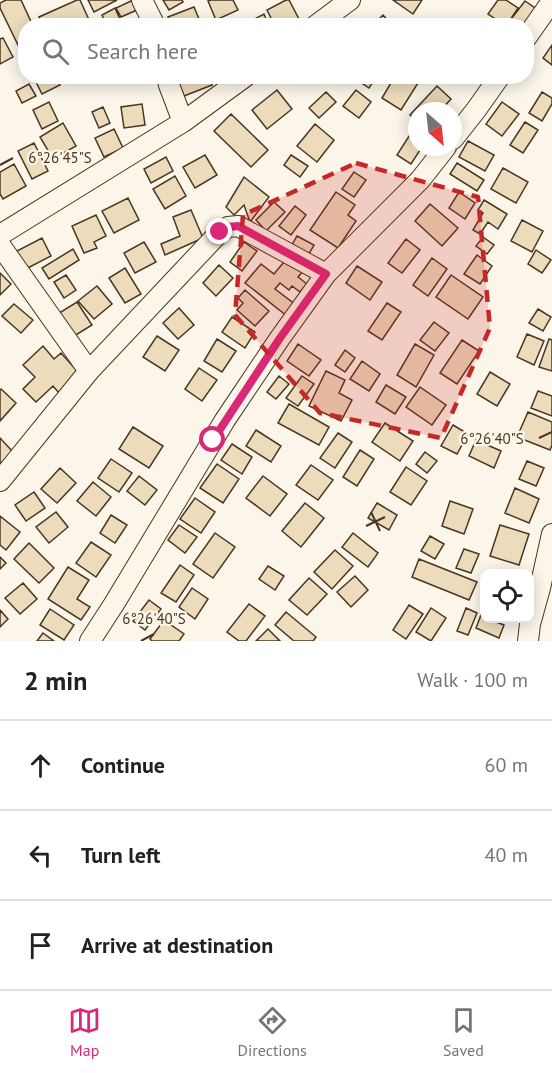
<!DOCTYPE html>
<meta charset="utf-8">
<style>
body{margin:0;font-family:"PT Sans",sans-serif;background:#f2f2f2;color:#202124}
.controls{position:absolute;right:18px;bottom:18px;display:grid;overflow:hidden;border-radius:12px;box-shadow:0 3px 15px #0003}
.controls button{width:54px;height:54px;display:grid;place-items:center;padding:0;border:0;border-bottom:2px solid #e0e0e0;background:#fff;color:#202124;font:30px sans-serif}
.compass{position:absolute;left:408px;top:102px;width:54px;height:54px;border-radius:50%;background:#fff;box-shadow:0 3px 15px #0003;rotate:153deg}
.stop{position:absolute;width:18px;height:18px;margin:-14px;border:4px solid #db2777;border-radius:50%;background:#fff}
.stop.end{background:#db2777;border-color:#fff;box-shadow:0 2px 6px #0008}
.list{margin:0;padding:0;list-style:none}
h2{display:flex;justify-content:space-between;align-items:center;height:78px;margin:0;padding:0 24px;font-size:26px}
h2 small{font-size:20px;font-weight:400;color:#757577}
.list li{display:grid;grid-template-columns:39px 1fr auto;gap:18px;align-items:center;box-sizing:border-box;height:90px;padding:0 24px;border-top:2px solid #e0e0e0}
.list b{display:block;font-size:22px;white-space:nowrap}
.list em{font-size:20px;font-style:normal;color:#757577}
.icon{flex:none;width:33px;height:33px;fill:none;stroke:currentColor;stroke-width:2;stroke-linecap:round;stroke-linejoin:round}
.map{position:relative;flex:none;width:552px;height:641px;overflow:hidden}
.search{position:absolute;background:#fff;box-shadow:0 3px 15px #0003;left:18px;right:18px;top:18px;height:66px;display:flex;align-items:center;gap:15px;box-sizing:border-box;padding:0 21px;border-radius:24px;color:#757577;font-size:22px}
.sheet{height:348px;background:#fff}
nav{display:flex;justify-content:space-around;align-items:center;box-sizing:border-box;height:84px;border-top:2px solid #e0e0e0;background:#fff;font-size:16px;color:#757577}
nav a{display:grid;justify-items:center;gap:3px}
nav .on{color:#db2777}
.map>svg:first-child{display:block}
.building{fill:#ecdcbc;stroke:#4a3520;stroke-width:1.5}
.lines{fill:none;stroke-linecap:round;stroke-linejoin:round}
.street-casing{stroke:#4a3520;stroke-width:22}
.street{stroke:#fbf6e9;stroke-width:20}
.route{stroke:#db2777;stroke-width:8}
.marked{fill:#c62828;fill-opacity:0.2;stroke:#c62828;stroke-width:4.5;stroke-dasharray:12 8;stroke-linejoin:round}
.ticks{fill:none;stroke:#4a3520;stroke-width:2}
.ticks-label{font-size:15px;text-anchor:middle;fill:#4a3520;stroke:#fbf6e9;stroke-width:4.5;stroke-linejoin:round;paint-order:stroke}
</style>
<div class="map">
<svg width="552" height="641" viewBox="0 0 552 641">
<rect width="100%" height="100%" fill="#fbf6e9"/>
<path class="building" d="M 6,0 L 21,0 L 33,26 L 26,26 L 26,47 L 20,49 L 0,8 L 0,3 Z
M 77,0 L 80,0 L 90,22 L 81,26 L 43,26 L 39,17 Z
M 88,0 L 117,0 L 94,12 Z
M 133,0 L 137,10 L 121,17 L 116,8 Z
M 163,0 L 182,0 L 183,2 L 169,10 Z
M 211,0 L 233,0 L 238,10 L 216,20 L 208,1 Z
M 286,0 L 289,0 L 299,19 L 287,26 L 275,26 L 267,10 Z
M 393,0 L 422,0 L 413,14 Z
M 498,0 L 506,0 L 518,8 L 506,26 L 488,14 Z
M 525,1 L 538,10 L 526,26 L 510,26 L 508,23 Z
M 194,7 L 202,26 L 172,26 L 168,17 Z
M 115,8 L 123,26 L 107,26 L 102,15 Z
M 264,14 L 269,26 L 243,26 L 243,25 Z
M 383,15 L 393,26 L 372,26 Z
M 3,38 L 13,57 L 0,64 L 0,39 Z
M 552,45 L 552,65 L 543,58 Z
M 33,76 L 55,76 L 60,85 L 42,94 Z
M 176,76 L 208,76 L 212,85 L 184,96 Z
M 355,76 L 377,76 L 369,88 L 354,78 Z
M 395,76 L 415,76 L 413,80 L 418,83 L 401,110 L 382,98 Z
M 29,84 L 36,96 L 22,103 L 16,91 Z
M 437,86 L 451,99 L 440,111 L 417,111 L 417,121 L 410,115 Z
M 277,90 L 292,109 L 267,129 L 252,110 Z
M 356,90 L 371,102 L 359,118 L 343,106 Z
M 326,92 L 336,102 L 319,118 L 309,108 Z
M 542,92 L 552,98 L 552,104 L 542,121 L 529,113 Z
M 49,102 L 58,121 L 42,129 L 33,110 Z
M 502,102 L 519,114 L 502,136 L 486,124 Z
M 142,104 L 145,125 L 124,128 L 121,107 Z
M 103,107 L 110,123 L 99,128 L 92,112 Z
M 231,114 L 268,150 L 251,167 L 214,131 Z
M 525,122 L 538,130 L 523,153 L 510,145 Z
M 63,123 L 76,146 L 53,159 L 40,137 Z
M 315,124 L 334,140 L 317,162 L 297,146 Z
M 114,129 L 123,148 L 104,157 L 95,138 Z
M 411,133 L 417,137 L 417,147 L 422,147 L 411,164 L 397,155 Z
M 468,141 L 494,155 L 485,171 L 459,157 Z
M 34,143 L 48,171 L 32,179 L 18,151 Z
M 205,155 L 217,175 L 195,188 L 183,167 Z
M 291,155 L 308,166 L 300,177 L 284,165 Z
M 166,157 L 173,171 L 151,183 L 144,169 Z
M 457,163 L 484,180 L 477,191 L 450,174 Z
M 14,164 L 26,186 L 3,199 L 0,194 L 0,172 Z
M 503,168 L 528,182 L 516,203 L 491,189 Z
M 354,172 L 366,180 L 354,197 L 342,189 Z
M 175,176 L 186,196 L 165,209 L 153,189 Z
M 244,177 L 269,197 L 250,222 L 244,205 L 234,215 L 226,207 Z
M 336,192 L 355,205 L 348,215 L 356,221 L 338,248 L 310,230 Z
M 459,192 L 475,203 L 465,219 L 449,208 Z
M 128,198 L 139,220 L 114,233 L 102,211 Z
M 484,200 L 507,214 L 498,229 L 488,222 L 480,234 L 473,230 L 483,213 L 478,210 Z
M 274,202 L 285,212 L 266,231 L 256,220 Z
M 430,204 L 458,228 L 442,246 L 415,221 Z
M 295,206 L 306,215 L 291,235 L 279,226 Z
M 191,210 L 203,238 L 165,255 L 161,244 L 180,236 L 173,217 Z
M 96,215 L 106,236 L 94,242 L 97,248 L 84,253 L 72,226 Z
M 522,220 L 543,231 L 532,252 L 511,241 Z
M 297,236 L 314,245 L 306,259 L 289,250 Z
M 483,237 L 494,245 L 487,254 L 476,246 Z
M 42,238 L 51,256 L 24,270 L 15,252 Z
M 406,239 L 420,250 L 402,273 L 388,263 Z
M 144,242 L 156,262 L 135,273 L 124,253 Z
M 244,242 L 257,251 L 242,271 L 230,262 Z
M 73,249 L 79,260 L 49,279 L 42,268 Z
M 536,250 L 551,260 L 542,273 L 528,264 Z
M 477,255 L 492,266 L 480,284 L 464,274 Z
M 288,257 L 304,270 L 298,277 L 307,284 L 300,292 L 292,286 L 289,290 L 280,283 L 275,289 L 296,305 L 287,316 L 245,283 L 261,264 L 274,274 Z
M 432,258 L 447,269 L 428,296 L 413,285 Z
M 219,265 L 233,278 L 216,296 L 203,283 Z
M 357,266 L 382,282 L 370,300 L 346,283 Z
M 125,268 L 141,294 L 125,303 L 109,278 Z
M 0,273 L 11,284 L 0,295 Z
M 66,275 L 76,290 L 64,298 L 54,282 Z
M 451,275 L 483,297 L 468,319 L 436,297 Z
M 97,286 L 112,304 L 94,319 L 78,301 Z
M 245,290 L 269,311 L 255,326 L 237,310 L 243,303 L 238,298 Z
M 77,302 L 92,325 L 71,338 L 56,315 Z
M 387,303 L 401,312 L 382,340 L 368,331 Z
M 14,304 L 33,320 L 21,333 L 2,316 Z
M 179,308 L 194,325 L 178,339 L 163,323 Z
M 538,309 L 551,317 L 543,331 L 529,323 Z
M 232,317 L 255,332 L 245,348 L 222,332 Z
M 434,322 L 449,333 L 435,351 L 420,340 Z
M 527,334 L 544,341 L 534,365 L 517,357 Z
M 157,336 L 179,350 L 165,371 L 143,357 Z
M 217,339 L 236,351 L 222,372 L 204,361 Z
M 549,339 L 552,340 L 552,371 L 539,367 Z
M 462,340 L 479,351 L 457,384 L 440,373 Z
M 298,344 L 321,360 L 309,376 L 287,361 Z
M 415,344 L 434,355 L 416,387 L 397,375 Z
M 43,346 L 54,359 L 61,353 L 79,373 L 59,393 L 53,386 L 36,402 L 23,389 L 35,377 L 23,365 Z
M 345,350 L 355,358 L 345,372 L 335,365 Z
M 362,361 L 380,374 L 369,391 L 350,379 Z
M 199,368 L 217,380 L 202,401 L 185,389 Z
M 326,371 L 345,380 L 339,393 L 352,400 L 341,421 L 309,406 Z
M 490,372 L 510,384 L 497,406 L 477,394 Z
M 279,376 L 289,384 L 276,399 L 267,392 Z
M 302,376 L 314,384 L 298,406 L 286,398 Z
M 386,385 L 406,397 L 395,414 L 376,402 Z
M 420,387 L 446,405 L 432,425 L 406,407 Z
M 1,389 L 16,403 L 0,421 L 0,390 Z
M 538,391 L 552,396 L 552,416 L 531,408 Z
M 289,404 L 329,427 L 319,445 L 278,423 Z
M 528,412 L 552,422 L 552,445 L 550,450 L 517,437 Z
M 385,423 L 413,441 L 400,461 L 372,442 Z
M 453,425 L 468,434 L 457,454 L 441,446 Z
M 133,427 L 163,446 L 149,468 L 119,449 Z
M 256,430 L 281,446 L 271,462 L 246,446 Z
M 338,433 L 352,442 L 335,468 L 320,458 Z
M 0,438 L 13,452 L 0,464 Z
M 476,440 L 501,451 L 494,468 L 469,456 Z
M 232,444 L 252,457 L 242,474 L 221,460 Z
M 360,450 L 374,459 L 357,486 L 343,477 Z
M 425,452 L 437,461 L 427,473 L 416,464 Z
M 111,459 L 132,473 L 119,492 L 98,478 Z
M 527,461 L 544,468 L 536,486 L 519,479 Z
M 217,464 L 239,479 L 223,503 L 200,488 Z
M 311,465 L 333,480 L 318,500 L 296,485 Z
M 406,467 L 427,481 L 411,505 L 390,492 Z
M 60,468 L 76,483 L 57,503 L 41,489 Z
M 139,476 L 157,490 L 145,505 L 127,491 Z
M 263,476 L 287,494 L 270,516 L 246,498 Z
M 93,482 L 111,497 L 96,516 L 77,501 Z
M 515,488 L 539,499 L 529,523 L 505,513 Z
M 34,492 L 45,508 L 26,521 L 15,505 Z
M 195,498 L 215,512 L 201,533 L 180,519 Z
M 450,501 L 473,509 L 464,534 L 442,526 Z
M 305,503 L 324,518 L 301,547 L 282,531 Z
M 377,503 L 397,515 L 389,530 L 368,518 Z
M 56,512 L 68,527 L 49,543 L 36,527 Z
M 111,515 L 127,525 L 115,543 L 100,533 Z
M 0,516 L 20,532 L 6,550 L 0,545 Z
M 179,525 L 197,537 L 185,553 L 168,540 Z
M 500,525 L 529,534 L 519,565 L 490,556 Z
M 215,533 L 235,547 L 213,578 L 193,564 Z
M 353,533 L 378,553 L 368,567 L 342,547 Z
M 430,536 L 444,544 L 435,559 L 421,551 Z
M 91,542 L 111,555 L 96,577 L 76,563 Z
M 29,543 L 54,568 L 39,583 L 14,559 Z
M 464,549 L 479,554 L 471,573 L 456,568 Z
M 335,550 L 353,566 L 332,589 L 314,572 Z
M 0,557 L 6,563 L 0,569 Z
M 419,559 L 477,582 L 469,600 L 412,577 Z
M 180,565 L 194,575 L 176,602 L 161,593 Z
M 268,566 L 284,576 L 275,590 L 259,579 Z
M 68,567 L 89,580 L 77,599 L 90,607 L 81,620 L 48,599 Z
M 355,576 L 368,590 L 351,607 L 337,592 Z
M 309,578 L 327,594 L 307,615 L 289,600 Z
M 23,583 L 37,599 L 20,614 L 5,598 Z
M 192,588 L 208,599 L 195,619 L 179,607 Z
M 149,600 L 161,609 L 145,630 L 133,621 Z
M 249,604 L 265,616 L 246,641 L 239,641 L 227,632 Z
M 409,605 L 423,614 L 406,639 L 393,630 Z
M 484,607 L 484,618 L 498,618 L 496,622 L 504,625 L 499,638 L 476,628 Z
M 431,608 L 446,618 L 431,641 L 416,632 Z
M 466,608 L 477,613 L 468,635 L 457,631 Z
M 50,609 L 74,625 L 64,640 L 40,625 Z
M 0,610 L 8,619 L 0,627 Z
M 286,612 L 316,637 L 313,641 L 294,641 L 275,625 Z
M 164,620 L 184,634 L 179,641 L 152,641 L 150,639 Z
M 268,629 L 280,641 L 256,641 Z
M 43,633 L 54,641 L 37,641 Z"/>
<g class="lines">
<defs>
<path id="street" d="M 142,0 L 155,26
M 315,26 L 350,0
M 526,38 L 552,1
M 167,76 L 169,85 L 183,122
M 453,139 L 476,110 L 500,76
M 0,235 L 183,122 L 246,76
M 0,245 L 89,371
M 0,481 L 89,371 L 220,232 L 228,227 L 238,226 L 326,274
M 90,641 L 114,604 L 225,420 L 280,338 L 326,274 L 420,180 L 446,147
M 528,641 L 530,624 L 540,588 L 552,534"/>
</defs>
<use href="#street" class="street-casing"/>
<use href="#street" class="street"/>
</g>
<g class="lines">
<path class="route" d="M 213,440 L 280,338 L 326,274 L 238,226 L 228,227 L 220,232"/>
</g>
<path class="marked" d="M 356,163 L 478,197 L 490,328 L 441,438 L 320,413 L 235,315 L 243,215 Z"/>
<path class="ticks" d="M 0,165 L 13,158M 539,438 L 552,432M 371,512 L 380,531M 366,526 L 385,517M 141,641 L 154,634"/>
<g class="ticks-label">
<text x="60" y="163">6°26'45"S</text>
<text x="492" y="444">6°26'40"S</text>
<text x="154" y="624">6°26'40"S</text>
</g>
</svg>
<div class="controls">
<button><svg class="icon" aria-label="locate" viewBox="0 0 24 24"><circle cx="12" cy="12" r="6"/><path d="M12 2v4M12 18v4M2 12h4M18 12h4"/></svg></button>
</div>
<svg class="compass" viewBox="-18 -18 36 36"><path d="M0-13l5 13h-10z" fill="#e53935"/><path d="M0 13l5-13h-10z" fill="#757577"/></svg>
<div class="stop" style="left:213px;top:440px"></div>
<div class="stop end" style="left:220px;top:232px"></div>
<div class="search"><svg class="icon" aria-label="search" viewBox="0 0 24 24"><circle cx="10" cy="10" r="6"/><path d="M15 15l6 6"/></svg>Search here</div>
</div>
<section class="sheet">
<h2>2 min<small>Walk · 100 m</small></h2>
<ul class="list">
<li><svg class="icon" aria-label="ahead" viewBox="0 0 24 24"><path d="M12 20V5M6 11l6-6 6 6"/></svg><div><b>Continue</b></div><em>60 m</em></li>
<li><svg class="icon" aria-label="left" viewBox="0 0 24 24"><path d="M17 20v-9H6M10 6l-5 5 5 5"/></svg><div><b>Turn left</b></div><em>40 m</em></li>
<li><svg class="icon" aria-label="arrive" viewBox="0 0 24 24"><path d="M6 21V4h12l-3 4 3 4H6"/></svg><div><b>Arrive at destination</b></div></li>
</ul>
</section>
<nav>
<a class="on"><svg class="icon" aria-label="map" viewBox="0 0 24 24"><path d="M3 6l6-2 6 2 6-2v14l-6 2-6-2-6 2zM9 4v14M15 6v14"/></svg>Map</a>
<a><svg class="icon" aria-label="directions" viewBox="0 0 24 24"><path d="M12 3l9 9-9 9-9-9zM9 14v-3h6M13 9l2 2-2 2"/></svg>Directions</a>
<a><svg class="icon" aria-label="saved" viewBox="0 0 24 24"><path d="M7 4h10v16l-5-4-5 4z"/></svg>Saved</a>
</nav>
